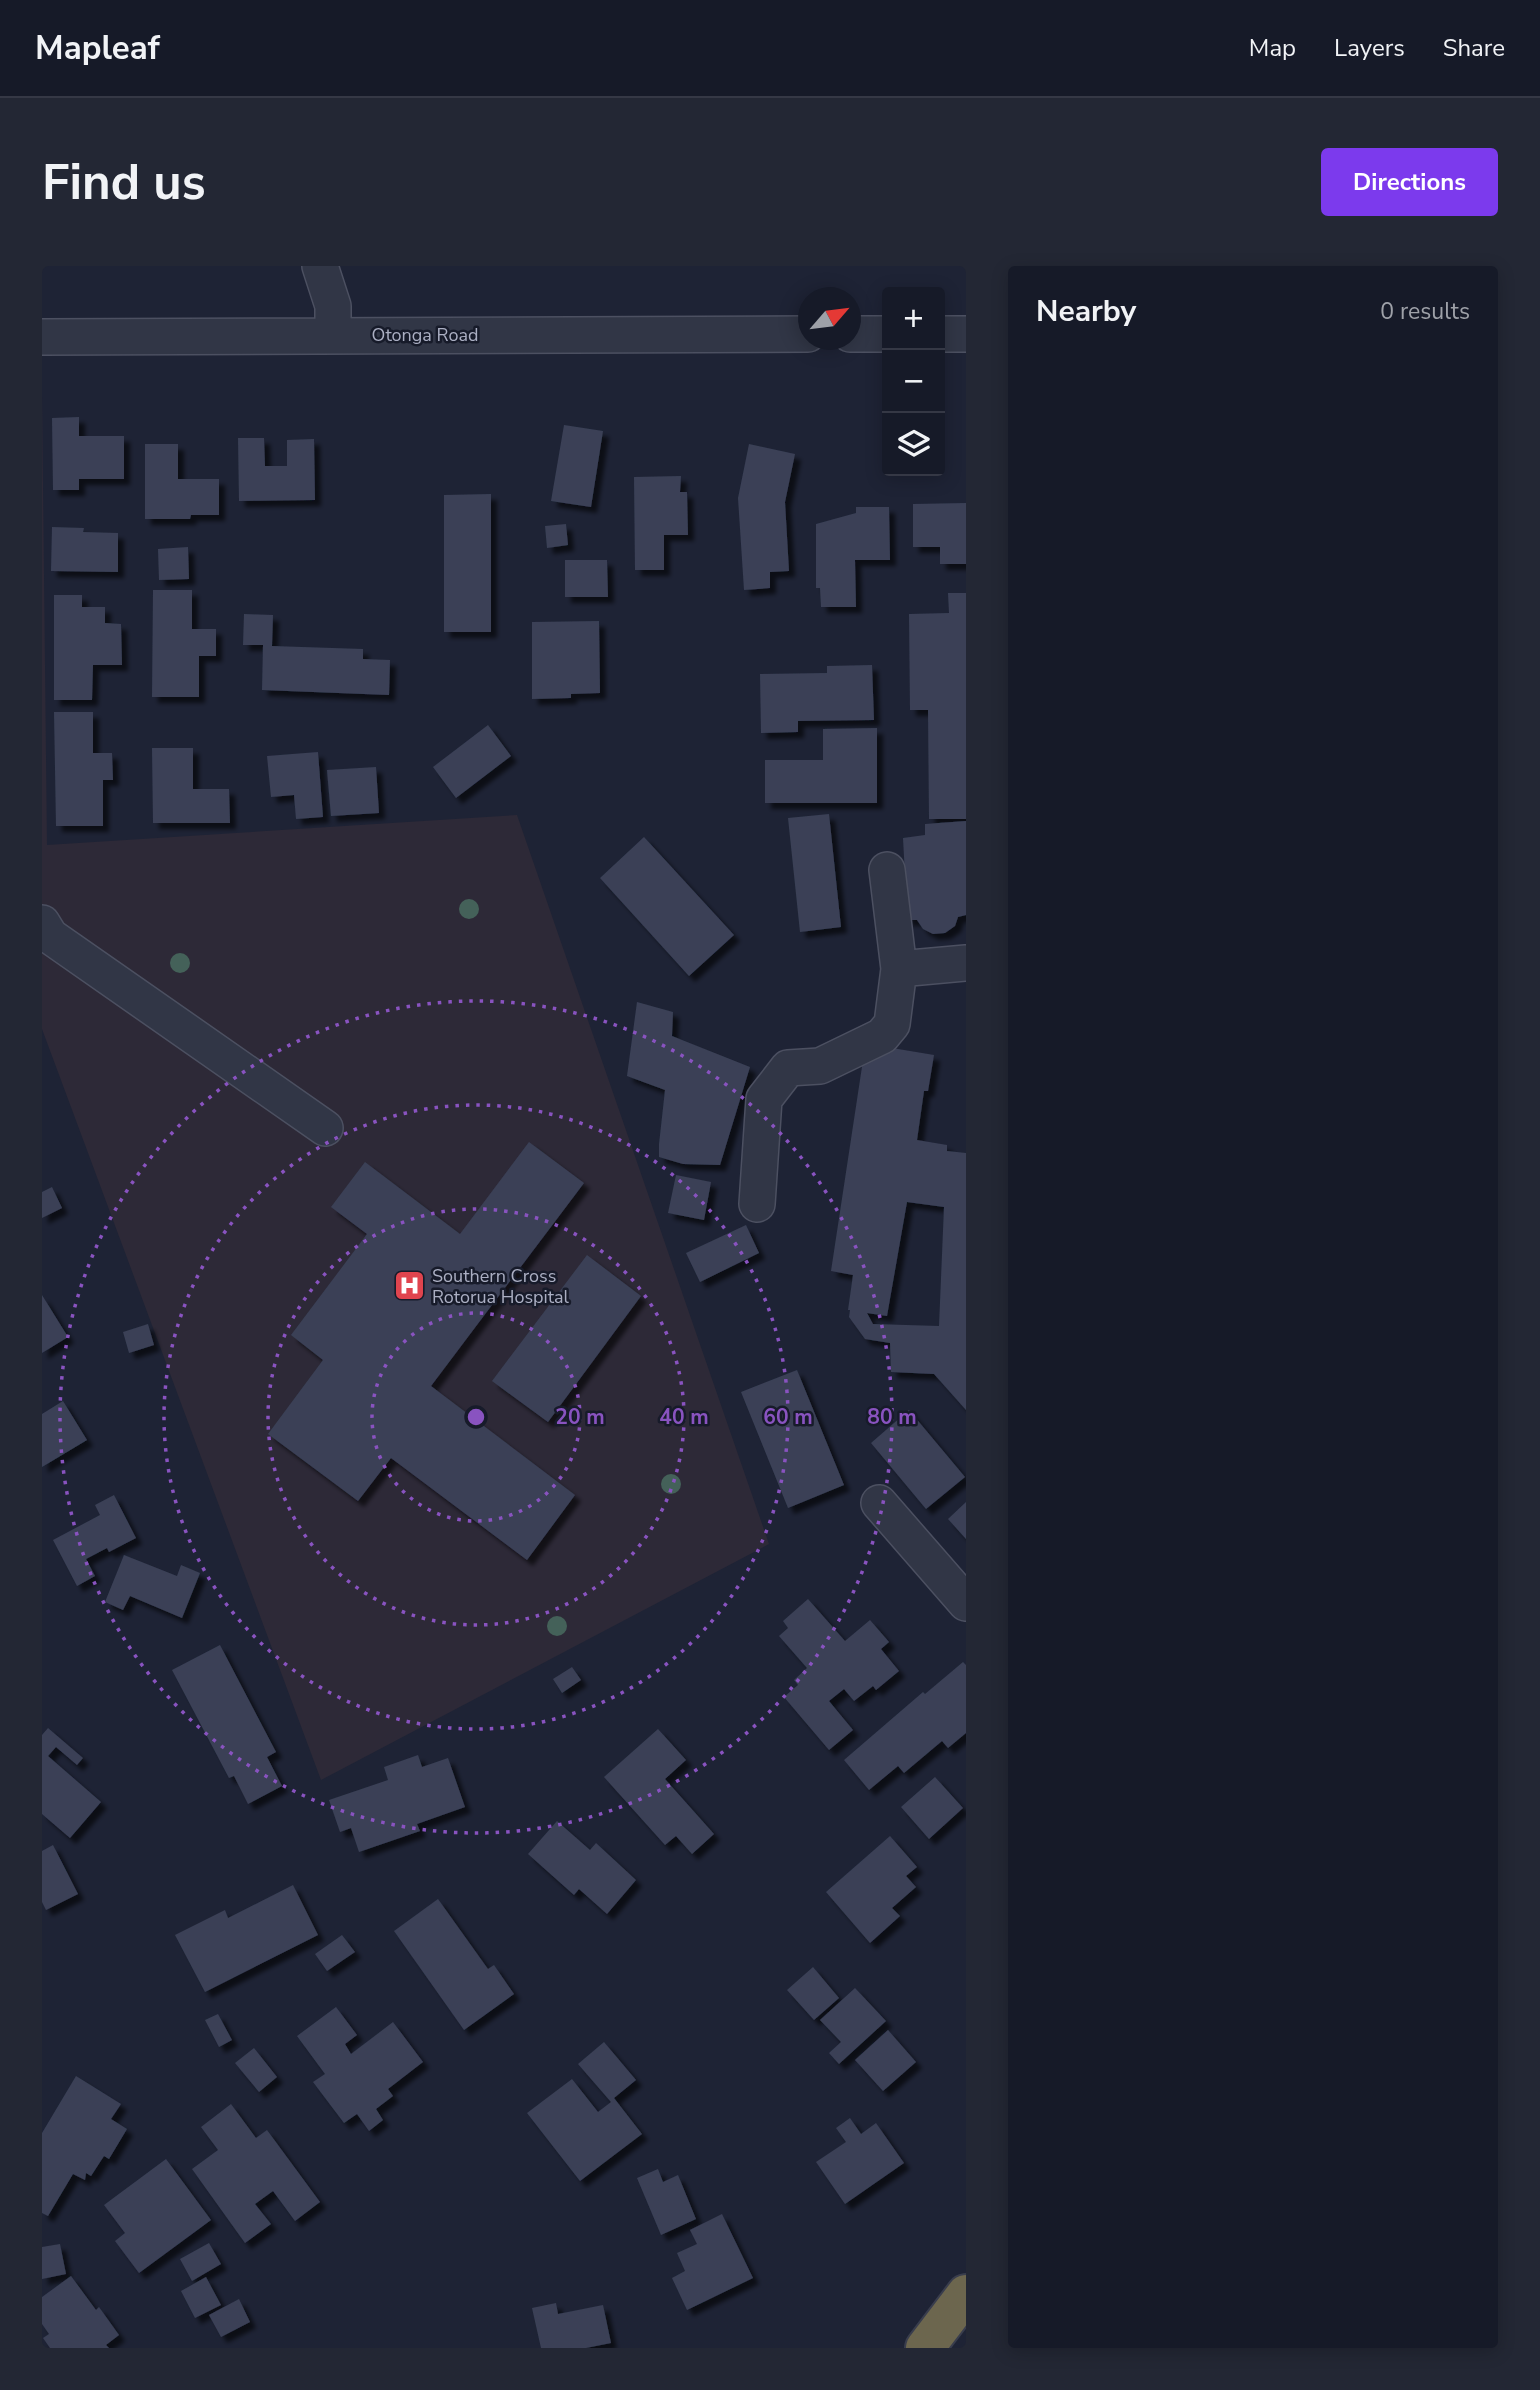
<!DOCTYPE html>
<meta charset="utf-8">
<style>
body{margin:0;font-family:"Nunito Sans",sans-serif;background:#232734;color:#f1f3f6}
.controls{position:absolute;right:21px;top:21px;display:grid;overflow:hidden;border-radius:7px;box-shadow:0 4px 18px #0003}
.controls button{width:63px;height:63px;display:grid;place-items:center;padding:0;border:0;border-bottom:2px solid #353845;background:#161a28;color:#f1f3f6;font:35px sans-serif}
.compass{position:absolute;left:756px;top:21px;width:63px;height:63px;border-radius:50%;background:#161a28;box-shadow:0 4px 18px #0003;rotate:62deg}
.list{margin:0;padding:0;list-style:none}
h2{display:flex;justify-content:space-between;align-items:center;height:91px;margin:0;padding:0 28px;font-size:30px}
h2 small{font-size:23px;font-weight:400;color:#9ea1a8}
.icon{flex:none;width:38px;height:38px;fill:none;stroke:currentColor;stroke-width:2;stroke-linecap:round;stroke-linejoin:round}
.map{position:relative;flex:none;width:924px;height:2082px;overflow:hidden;border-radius:7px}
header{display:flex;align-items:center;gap:42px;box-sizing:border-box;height:98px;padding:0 35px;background:#161a28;border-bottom:2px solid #353845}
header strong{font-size:33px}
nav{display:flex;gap:38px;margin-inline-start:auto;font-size:24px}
.intro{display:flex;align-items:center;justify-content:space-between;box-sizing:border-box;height:168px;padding:0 42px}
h1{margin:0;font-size:49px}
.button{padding:18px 32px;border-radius:7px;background:#7c3aed;color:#fff;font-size:24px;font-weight:700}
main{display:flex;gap:42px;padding:0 42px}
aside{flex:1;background:#161a28;border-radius:7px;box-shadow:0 4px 18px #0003}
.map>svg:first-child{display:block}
.medical{fill:#2d2937}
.building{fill:#3a4056;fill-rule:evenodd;filter:url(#shadow)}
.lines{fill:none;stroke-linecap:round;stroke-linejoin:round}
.minor-casing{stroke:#4c5061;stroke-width:38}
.highway-casing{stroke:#393d4d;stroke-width:42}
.minor{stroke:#313646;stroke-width:35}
.highway{stroke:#6c664e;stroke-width:38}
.tree{fill:#446159}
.ring{fill:none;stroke:#8953c0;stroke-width:3.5;stroke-dasharray:3.5 7}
.labels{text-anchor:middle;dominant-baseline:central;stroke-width:5;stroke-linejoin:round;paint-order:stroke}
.street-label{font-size:18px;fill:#abafc3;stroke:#171b2a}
.poi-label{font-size:18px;fill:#abafc3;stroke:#171b2a;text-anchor:start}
.centre{fill:#8953c0;stroke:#171b2a;stroke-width:3.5}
.ring-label{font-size:21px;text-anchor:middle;font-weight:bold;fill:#8953c0;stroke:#171b2a;stroke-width:5;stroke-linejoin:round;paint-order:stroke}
</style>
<header>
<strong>Mapleaf</strong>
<nav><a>Map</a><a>Layers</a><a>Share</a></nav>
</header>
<div class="intro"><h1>Find us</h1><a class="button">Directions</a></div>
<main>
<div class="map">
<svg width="924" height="2082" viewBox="0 0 924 2082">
<defs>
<filter id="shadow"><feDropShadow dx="6" dy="6" stdDeviation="2" flood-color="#0009"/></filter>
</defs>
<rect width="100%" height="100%" fill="#1e2335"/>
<path class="medical" d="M 0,128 L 5,579 L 475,549 L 727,1278 L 279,1514 L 0,763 Z"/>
<path class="building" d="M 37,151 L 37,170 L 82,170 L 82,213 L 37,213 L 37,224 L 11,224 L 10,152 Z
M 522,159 L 561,165 L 549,241 L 509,235 Z
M 196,172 L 222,172 L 223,200 L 245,200 L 245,174 L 272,173 L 273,234 L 197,235 Z
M 103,178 L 136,178 L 136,213 L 177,213 L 177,249 L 149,249 L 148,253 L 103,253 Z
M 707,178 L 753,188 L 743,236 L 747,305 L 728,306 L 728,322 L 702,324 L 696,232 Z
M 639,210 L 638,226 L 645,226 L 646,269 L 622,269 L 622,304 L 593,304 L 592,211 Z
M 449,228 L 449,366 L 402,366 L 402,229 Z
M 924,237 L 924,298 L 898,298 L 898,281 L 871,281 L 871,238 Z
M 814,241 L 847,241 L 848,294 L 813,294 L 814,341 L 779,341 L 778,322 L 774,322 L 774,258 L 814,247 Z
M 524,258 L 526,279 L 505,282 L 503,260 Z
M 10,261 L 42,262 L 41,266 L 76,267 L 76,306 L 9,305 Z
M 146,281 L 147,313 L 117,314 L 116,283 Z
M 523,294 L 565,294 L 566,331 L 523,331 Z
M 111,324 L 150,324 L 150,363 L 174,363 L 174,390 L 157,390 L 157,431 L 110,431 Z
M 906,327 L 924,327 L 924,553 L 887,553 L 886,444 L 868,444 L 867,348 L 907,347 Z
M 12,329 L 40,329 L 40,341 L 63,341 L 63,357 L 79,358 L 80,399 L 51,399 L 50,434 L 12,434 Z
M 202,348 L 231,349 L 230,380 L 321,383 L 321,393 L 348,394 L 347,429 L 220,424 L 221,379 L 201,379 Z
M 557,355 L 558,427 L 529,428 L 529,432 L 490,433 L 490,356 Z
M 830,399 L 832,454 L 756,455 L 756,466 L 719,467 L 718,408 L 785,407 L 785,400 Z
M 12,446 L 51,446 L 51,487 L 70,487 L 71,514 L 61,514 L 61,560 L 14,560 Z
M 446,459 L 469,490 L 414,532 L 391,501 Z
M 835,462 L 835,537 L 723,537 L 723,494 L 781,494 L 781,463 Z
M 110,482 L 151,482 L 151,523 L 187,523 L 188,557 L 111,557 Z
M 276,486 L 281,551 L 254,553 L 252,529 L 229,531 L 225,490 Z
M 334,501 L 337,547 L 289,550 L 285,504 Z
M 787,548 L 799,661 L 758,666 L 746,552 Z
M 924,555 L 924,649 L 916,651 L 913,660 L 903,667 L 891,668 L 881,663 L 875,654 L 864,654 L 860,609 L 863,609 L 861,572 L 883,569 L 883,558 Z
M 602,571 L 692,669 L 647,710 L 558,612 Z
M 595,736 L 631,746 L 630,770 L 708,801 L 678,899 L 641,898 L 617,891 L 617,878 L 623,824 L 585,810 Z
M 823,781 L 848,787 L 850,782 L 892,789 L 886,825 L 882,825 L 875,874 L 905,879 L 905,885 L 924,887 L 924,1144 L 892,1108 L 849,1106 L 848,1077 L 823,1073 L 807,1051 L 808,1044 L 806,1044 L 811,1009 L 789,1005 ZM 865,936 L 902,941 L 897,1060 L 831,1058 L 825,1047 L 845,1050 Z
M 487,876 L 542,917 L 389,1120 L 533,1229 L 485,1294 L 349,1192 L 316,1235 L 226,1168 L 281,1094 L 249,1069 L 325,968 L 289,941 L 323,896 L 418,968 Z
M 634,909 L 669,916 L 662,954 L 626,947 Z
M 10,921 L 20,942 L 0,952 L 0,926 Z
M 704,959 L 717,987 L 658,1016 L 644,987 Z
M 545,989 L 599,1030 L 506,1156 L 450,1115 Z
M 0,1029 L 26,1071 L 0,1087 Z
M 106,1058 L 112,1079 L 87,1087 L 81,1066 Z
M 755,1104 L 802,1219 L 746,1242 L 699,1126 Z
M 21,1135 L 45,1174 L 0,1201 L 0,1148 Z
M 867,1144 L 923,1211 L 884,1243 L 829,1177 Z
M 72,1229 L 94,1272 L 67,1286 L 65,1282 L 44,1293 L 53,1310 L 35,1320 L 11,1274 L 58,1249 L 53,1239 Z
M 924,1236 L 924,1273 L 906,1253 Z
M 82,1289 L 135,1310 L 139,1299 L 158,1307 L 140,1352 L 88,1330 L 81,1344 L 63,1336 Z
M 766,1333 L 803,1375 L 828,1354 L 847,1376 L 839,1383 L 857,1405 L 834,1424 L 831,1420 L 812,1435 L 802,1423 L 787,1435 L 811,1464 L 787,1484 L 742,1431 L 756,1419 L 752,1414 L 765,1402 L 737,1370 L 746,1362 L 741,1355 Z
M 178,1379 L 234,1486 L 225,1491 L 240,1520 L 206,1538 L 192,1510 L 187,1512 L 130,1404 Z
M 921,1396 L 924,1399 L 924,1467 L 906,1482 L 900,1475 L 862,1507 L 856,1500 L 827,1524 L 802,1494 L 881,1426 L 883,1428 Z
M 530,1401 L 539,1414 L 520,1427 L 511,1413 Z
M 6,1462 L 41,1492 L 35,1499 L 14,1481 L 6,1490 L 59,1536 L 28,1572 L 0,1548 L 0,1469 Z
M 616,1463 L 644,1494 L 623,1513 L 672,1568 L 650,1588 L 634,1570 L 623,1579 L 562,1511 Z
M 376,1489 L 380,1501 L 406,1492 L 423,1541 L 375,1558 L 378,1565 L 317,1586 L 309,1562 L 298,1566 L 287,1534 L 346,1514 L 342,1501 Z
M 893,1511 L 921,1542 L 887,1573 L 859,1541 Z
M 515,1555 L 548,1584 L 554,1577 L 594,1614 L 565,1648 L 537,1623 L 532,1629 L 486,1588 Z
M 848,1570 L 875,1601 L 864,1610 L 874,1621 L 850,1642 L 858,1650 L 828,1677 L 784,1626 Z
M 11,1579 L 36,1628 L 4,1644 L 0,1636 L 0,1585 Z
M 251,1619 L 276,1669 L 163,1726 L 133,1669 L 183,1644 L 186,1652 Z
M 396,1633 L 446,1703 L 452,1699 L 472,1728 L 422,1764 L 352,1665 Z
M 300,1669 L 313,1686 L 285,1705 L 273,1688 Z
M 771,1701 L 797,1732 L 772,1754 L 745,1724 Z
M 813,1722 L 844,1755 L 797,1798 L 787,1787 L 799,1776 L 778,1754 Z
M 294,1741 L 315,1769 L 303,1778 L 309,1788 L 351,1756 L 381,1796 L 346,1823 L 351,1830 L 334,1843 L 341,1854 L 327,1865 L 315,1848 L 302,1857 L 271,1816 L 283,1808 L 255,1770 Z
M 176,1748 L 190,1774 L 177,1781 L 163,1754 Z
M 846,1764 L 874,1796 L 841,1825 L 813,1794 Z
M 562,1776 L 594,1814 L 572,1832 L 600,1868 L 538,1915 L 485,1847 L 530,1813 L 556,1846 L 569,1836 L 536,1798 Z
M 212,1782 L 235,1811 L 217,1826 L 193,1797 Z
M 34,1810 L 79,1838 L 69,1853 L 85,1863 L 67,1893 L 62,1890 L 49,1910 L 44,1907 L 43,1914 L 31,1908 L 6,1950 L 0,1947 L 0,1867 Z
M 189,1838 L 214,1872 L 225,1864 L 278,1936 L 253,1955 L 231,1925 L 213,1938 L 229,1958 L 203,1977 L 150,1903 L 176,1884 L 159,1861 Z
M 808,1852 L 819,1868 L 834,1857 L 862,1897 L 803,1938 L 774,1896 L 804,1876 L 794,1862 Z
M 124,1893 L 169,1954 L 97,2007 L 73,1975 L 83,1967 L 62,1939 Z
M 616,1903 L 621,1916 L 636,1909 L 654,1953 L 619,1969 L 595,1912 Z
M 680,1948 L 711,2012 L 645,2044 L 630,2012 L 643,2005 L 635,1987 L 655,1978 L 648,1964 Z
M 167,1977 L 179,1998 L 150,2015 L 138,1993 Z
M 18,1978 L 24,2008 L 0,2013 L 0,1981 Z
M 29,2010 L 54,2044 L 57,2041 L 77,2069 L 64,2079 L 67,2082 L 8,2082 L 1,2072 L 7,2068 L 0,2058 L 0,2031 Z
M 164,2011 L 179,2039 L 153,2052 L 139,2025 Z
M 197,2033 L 208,2056 L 179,2071 L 167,2049 Z
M 514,2037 L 516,2048 L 561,2039 L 569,2077 L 544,2082 L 499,2082 L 490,2042 Z"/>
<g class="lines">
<defs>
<path id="minor" d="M 278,0 L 291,40 L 291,70
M 808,68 L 845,68
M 898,68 L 924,68
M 0,71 L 766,68
M 845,604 L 857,703
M 0,657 L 8,670 L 283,862
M 715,938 L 722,833 L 746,802 L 778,800 L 840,770 L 850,758 L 857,703 L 924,697
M 837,1237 L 924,1337"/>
<path id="highway" d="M 883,2082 L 924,2028"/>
</defs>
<use href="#minor" class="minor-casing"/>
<use href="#highway" class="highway-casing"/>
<use href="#minor" class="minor"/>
<use href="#highway" class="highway"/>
</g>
<g class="tree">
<circle cx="427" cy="643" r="10"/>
<circle cx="138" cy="697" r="10"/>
<circle cx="629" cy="1218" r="10"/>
<circle cx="515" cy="1360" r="10"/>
</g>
<g class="ring">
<circle cx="434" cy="1151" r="104"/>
<circle cx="434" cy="1151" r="208"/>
<circle cx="434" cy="1151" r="312"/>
<circle cx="434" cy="1151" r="416"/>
</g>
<defs>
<symbol id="hospital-square" viewBox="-11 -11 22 22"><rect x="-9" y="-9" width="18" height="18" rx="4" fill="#e0444e" stroke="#171b2a"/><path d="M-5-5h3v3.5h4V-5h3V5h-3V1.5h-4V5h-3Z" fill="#fff"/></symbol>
</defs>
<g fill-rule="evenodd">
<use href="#hospital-square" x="350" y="1002" width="35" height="35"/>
</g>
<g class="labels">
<g class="street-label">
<text x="383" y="69">Otonga Road</text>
</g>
<g class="poi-label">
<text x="390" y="1010">Southern Cross<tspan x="390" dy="21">Rotorua Hospital</tspan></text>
</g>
</g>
<circle cx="434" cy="1151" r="10" class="centre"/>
<g class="ring-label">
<text x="538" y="1158">20 m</text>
<text x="642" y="1158">40 m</text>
<text x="746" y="1158">60 m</text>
<text x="850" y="1158">80 m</text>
</g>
</svg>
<div class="controls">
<button>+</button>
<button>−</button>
<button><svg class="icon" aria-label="layers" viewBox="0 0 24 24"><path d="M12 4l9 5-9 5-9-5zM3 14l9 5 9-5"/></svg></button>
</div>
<svg class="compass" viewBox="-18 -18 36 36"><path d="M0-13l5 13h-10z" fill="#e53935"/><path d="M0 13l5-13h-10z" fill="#9ea1a8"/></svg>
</div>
<aside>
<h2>Nearby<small>0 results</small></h2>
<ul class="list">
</ul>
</aside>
</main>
